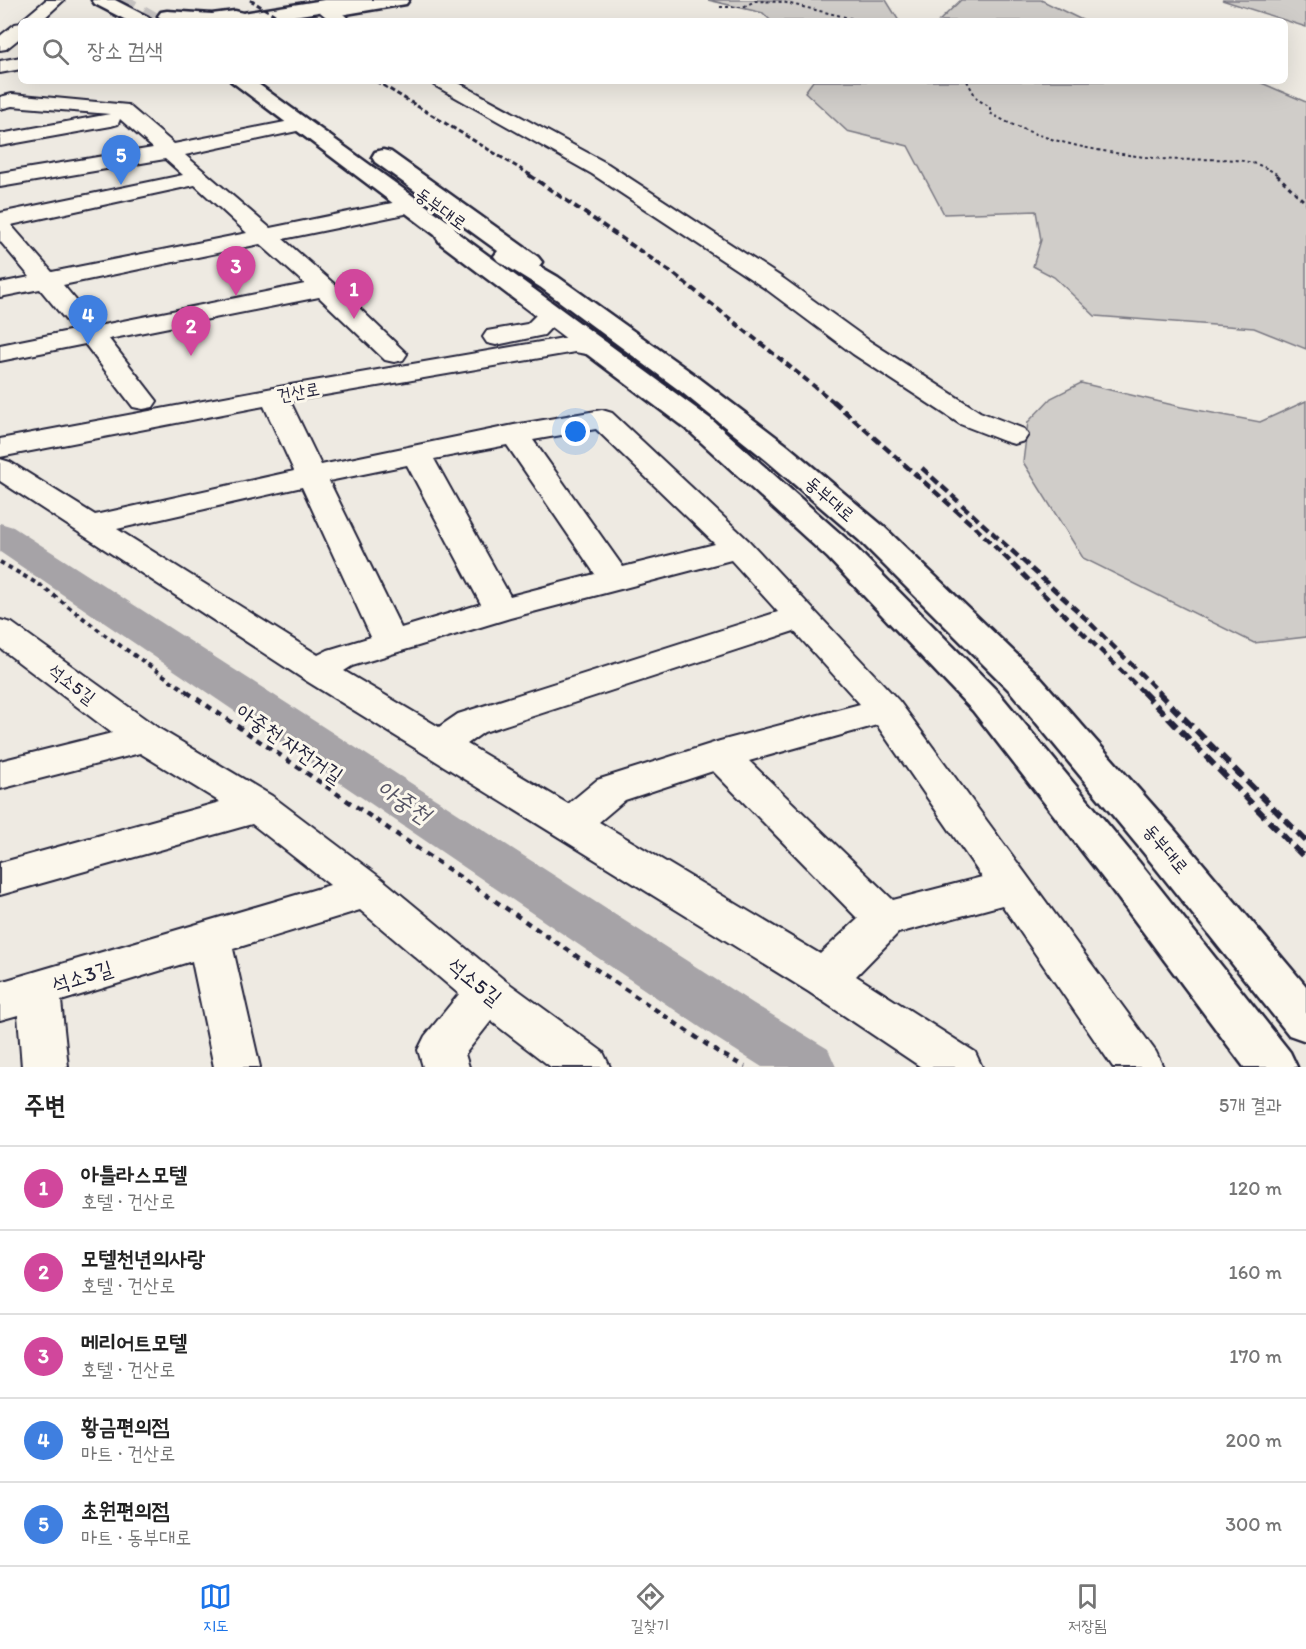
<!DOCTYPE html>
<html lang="ko">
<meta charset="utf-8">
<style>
body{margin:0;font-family:Itim,"Poor Story",sans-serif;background:#f6f6f6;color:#222}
.you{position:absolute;left:576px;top:432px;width:21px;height:21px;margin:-15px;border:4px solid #fff;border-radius:50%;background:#1a73e8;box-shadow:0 0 0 9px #1a73e833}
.badge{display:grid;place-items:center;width:39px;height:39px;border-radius:50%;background:#1a73e8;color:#fff;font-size:20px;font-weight:700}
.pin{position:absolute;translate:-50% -50px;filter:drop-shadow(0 2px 3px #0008)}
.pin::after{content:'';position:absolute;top:32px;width:21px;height:18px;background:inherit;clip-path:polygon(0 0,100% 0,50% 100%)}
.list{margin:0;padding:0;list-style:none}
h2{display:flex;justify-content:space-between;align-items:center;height:78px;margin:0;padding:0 24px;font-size:26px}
h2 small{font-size:20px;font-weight:400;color:#767676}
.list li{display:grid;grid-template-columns:39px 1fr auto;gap:18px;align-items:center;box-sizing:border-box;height:84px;padding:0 24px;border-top:2px solid #e0e0e0}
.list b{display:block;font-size:22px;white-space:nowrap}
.list p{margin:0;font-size:20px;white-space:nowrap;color:#767676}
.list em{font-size:20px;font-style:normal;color:#767676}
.icon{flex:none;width:33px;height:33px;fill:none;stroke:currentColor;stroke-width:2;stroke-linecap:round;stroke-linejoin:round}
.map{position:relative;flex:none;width:1306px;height:1067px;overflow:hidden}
.search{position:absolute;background:#fff;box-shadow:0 6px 24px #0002;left:18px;right:18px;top:18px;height:66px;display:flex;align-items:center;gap:15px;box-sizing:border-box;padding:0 21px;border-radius:9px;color:#767676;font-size:22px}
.sheet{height:498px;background:#fff}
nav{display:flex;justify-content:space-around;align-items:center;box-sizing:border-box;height:84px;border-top:2px solid #e0e0e0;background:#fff;font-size:16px;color:#767676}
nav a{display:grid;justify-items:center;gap:3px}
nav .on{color:#1a73e8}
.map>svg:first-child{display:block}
.green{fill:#d0cdc9;stroke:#797882;stroke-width:1.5}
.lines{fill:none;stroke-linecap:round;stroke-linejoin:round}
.river{fill:#a6a3a7;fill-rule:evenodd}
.major-tunnel{stroke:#c5c2c1;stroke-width:20;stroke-dasharray:20 10;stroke-linecap:butt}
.minor-casing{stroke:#22223b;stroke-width:4}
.major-casing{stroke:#22223b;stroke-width:5}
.path-far3{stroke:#22223b;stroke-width:2;stroke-dasharray:3 3;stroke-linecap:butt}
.path-far2{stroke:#22223b;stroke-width:3;stroke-dasharray:4 4;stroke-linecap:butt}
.path-far1{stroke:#22223b;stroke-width:4;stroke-dasharray:4.5 4.5;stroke-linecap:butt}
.path{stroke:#22223b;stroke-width:4.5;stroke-dasharray:6 6;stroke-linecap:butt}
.minor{fill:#fbf7ec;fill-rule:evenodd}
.major{fill:#fbf7ec;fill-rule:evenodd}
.rail-far3{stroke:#22223b;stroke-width:3;stroke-dasharray:5 3;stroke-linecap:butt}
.rail-far2{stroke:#22223b;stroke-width:4;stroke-dasharray:7 4;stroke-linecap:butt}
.rail-far1{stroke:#22223b;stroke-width:4.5;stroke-dasharray:9 4.5;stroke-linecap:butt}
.rail{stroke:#22223b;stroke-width:6;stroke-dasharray:12 6;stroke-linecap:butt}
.labels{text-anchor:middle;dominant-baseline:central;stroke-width:6;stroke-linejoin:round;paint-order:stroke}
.street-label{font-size:18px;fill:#22223b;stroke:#fbf7ec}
.near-street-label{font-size:21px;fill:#22223b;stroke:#fbf7ec}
.near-water-label{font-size:24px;font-style:italic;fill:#575666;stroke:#fbf7ec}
</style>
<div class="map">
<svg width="1306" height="1067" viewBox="0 0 1306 1067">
<rect width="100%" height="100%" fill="#eeeae2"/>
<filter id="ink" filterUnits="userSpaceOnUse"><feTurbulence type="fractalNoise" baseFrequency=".0167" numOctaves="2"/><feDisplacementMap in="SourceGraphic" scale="12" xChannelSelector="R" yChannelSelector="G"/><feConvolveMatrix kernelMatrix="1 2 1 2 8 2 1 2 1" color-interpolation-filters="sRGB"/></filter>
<g filter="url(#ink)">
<path class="green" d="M 708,0 L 886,0 L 899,21 L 771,21 L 763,13 Z
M 961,0 L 1041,0 L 1084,21 L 939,21 Z
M 1222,0 L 1306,0 L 1306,27 Z
M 813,81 L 1257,81 L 1306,102 L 1306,349 L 1254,328 L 1095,316 L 1054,277 L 1033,266 L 1041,240 L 1036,211 L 944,214 L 908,146 L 847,131 L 805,92 Z
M 1081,383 L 1181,407 L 1260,422 L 1306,401 L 1306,637 L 1254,643 L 1083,558 L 1023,462 L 1028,422 L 1051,398 Z"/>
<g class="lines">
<path class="river" d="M 0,523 L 13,527 L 754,1004 L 828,1049 L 836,1067 L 762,1067 L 716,1038 L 0,552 Z"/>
<path class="major-tunnel" d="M 115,0 L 152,21"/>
<defs>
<path id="minor" d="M 46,0 L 64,0 L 41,21 L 21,21 Z
M 329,7 L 335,8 L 352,21 L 331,21 L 320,12 L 323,8 Z
M 21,23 L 21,37 L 6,49 L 0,50 L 0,36 L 15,24 Z
M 21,57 L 21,69 L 0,73 L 0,61 Z
M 431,81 L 455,81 L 608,164 L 784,279 L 871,342 L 980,412 L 1024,429 L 1028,435 L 1024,441 L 1014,444 L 1004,441 L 960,424 L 853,354 L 766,289 L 592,174 L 434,85 Z
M 12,94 L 128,105 L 174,144 L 290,121 L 297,123 L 300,127 L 297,131 L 185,155 L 270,228 L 397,202 L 405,204 L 408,209 L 405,214 L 283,239 L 333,283 L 407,354 L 403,360 L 394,362 L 385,360 L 319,297 L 109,339 L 157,401 L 153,407 L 143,409 L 133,407 L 85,344 L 0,361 L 0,345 L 74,330 L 40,289 L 0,297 L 0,283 L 30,277 L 0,241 L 0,213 L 183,175 L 165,159 L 0,187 L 0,173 L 153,148 L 120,119 L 118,124 L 111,126 L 0,146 L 0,134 L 110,114 L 12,106 L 0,109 L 0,97 ZM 195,185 L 247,233 L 52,272 L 11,225 ZM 260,244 L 305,284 L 98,326 L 63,285 Z
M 551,306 L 560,309 L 564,314 L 544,335 L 496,345 L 487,343 L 483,337 L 487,331 L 527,324 L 542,309 Z
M 575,336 L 606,342 L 610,348 L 606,354 L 597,356 L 575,352 L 290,401 L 321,465 L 514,425 L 602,410 L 612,413 L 749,541 L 899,701 L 1156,1052 L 1163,1067 L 1113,1067 L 1002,905 L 898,933 L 856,976 L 975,1052 L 982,1067 L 921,1067 L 809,992 L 305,680 L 0,481 L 0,459 L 10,462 L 95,515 L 294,471 L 264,406 L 0,457 L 0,439 L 273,388 ZM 596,429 L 715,544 L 623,567 L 533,440 ZM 507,445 L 595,574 L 510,596 L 434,459 ZM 407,465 L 481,604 L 401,628 L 329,481 ZM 302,487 L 371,637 L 328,650 L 318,655 L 117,529 ZM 731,560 L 778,612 L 458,714 L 439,727 L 344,671 L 352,666 L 510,618 ZM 794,631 L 860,704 L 720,741 L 597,780 L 568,804 L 467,744 L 484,732 ZM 877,725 L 982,877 L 893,900 L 749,761 ZM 713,771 L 858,919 L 820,954 L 599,822 L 625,800 Z
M 0,620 L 12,623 L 158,728 L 272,796 L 382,879 L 503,979 L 603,1052 L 610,1067 L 551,1067 L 491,1021 L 465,1054 L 469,1067 L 423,1067 L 418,1050 L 425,1036 L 459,994 L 360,910 L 233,949 L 260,1067 L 214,1067 L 192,961 L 61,1001 L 68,1067 L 22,1067 L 18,1015 L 0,1020 L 0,982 L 330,885 L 252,824 L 0,895 L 0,863 L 220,802 L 140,753 L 0,789 L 0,761 L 112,733 L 0,648 Z"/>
<path id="major" d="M 92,0 L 115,0 L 148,17 L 151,21 L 128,21 L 95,4 Z
M 324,0 L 409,0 L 406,4 L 334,16 L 328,15 L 325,11 L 262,21 L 165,21 L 158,16 L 161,12 L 167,11 L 212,14 L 235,11 L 243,13 Z
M 231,81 L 254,81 L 453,225 L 459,234 L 712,420 L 852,544 L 999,693 L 1139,862 L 1290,1052 L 1297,1067 L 1244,1067 L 1109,886 L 973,711 L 828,558 L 690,432 L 441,244 L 435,235 Z
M 383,150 L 391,152 L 538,257 L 542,262 L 539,266 L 558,277 L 699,378 L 788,446 L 883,526 L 1036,673 L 1173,828 L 1306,986 L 1306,1041 L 1289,1035 L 1143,852 L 1010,691 L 859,540 L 766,460 L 679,390 L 540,287 L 498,261 L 494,256 L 498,251 L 375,162 L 372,157 L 375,152 Z"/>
</defs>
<use href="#minor" class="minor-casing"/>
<use href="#major" class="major-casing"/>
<path class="path-far3" d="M 720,7 L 743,7 L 755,1 L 782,2 L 862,21
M 967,81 L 977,99 L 990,107 L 990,113 C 1041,143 1105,153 1163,159 C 1203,163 1245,150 1279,176"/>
<path class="path-far2" d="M 1277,175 L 1306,203"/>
<path class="path-far1" d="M 0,562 L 43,587 L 105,635 L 189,693"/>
<path class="path" d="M 187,692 L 718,1052 L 745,1067"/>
<use href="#minor" class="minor"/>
<use href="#major" class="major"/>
<path class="rail-far3" d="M 250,0 L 285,21
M 376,81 L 532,176"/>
<path class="rail-far2" d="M 529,175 L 674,274 L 834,402"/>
<path class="rail-far1" d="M 833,401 L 977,529 L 1144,693
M 922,468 L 1085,618 L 1160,693"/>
<path class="rail" d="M 1143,692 L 1306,859
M 1158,692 L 1306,841"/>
</g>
</g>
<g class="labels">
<g class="street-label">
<text transform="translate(441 209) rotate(36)">동부대로</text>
<text transform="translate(298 392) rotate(-10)">건산로</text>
<text transform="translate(830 499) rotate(41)">동부대로</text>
<text transform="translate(72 684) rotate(37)">석소5길</text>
<text transform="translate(1166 849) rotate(50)">동부대로</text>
</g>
<g class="near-street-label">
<text transform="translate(290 743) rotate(34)">아중천 자전거길</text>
<text transform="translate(82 976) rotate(-17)">석소3길</text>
<text transform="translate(475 981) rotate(39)">석소5길</text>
</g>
<g class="near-water-label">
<text transform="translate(404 801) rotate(33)">아중천</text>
</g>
</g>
</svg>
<div class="you"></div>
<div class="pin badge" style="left:354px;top:319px;background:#d1479c">1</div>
<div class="pin badge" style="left:191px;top:356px;background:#d1479c">2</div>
<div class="pin badge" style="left:236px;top:296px;background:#d1479c">3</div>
<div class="pin badge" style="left:88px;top:345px;background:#3f7fe0">4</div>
<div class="pin badge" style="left:121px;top:185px;background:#3f7fe0">5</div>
<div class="search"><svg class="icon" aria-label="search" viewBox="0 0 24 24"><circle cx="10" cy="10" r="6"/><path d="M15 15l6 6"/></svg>장소 검색</div>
</div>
<section class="sheet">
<h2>주변<small>5개 결과</small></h2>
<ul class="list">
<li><span class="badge" style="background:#d1479c">1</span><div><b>아틀라스모텔</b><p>호텔 · 건산로</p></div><em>120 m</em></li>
<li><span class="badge" style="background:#d1479c">2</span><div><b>모텔천년의사랑</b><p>호텔 · 건산로</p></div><em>160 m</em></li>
<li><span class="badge" style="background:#d1479c">3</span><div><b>메리어트모텔</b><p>호텔 · 건산로</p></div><em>170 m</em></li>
<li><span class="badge" style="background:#3f7fe0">4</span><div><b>황금편의점</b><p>마트 · 건산로</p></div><em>200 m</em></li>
<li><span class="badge" style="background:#3f7fe0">5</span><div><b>초원편의점</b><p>마트 · 동부대로</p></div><em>300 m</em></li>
</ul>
</section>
<nav>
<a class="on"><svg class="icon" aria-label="map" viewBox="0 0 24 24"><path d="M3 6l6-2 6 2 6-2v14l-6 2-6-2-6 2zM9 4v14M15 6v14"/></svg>지도</a>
<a><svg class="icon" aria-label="directions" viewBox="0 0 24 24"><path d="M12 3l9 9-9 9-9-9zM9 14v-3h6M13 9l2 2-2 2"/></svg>길찾기</a>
<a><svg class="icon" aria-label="saved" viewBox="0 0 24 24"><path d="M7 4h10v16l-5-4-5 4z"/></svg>저장됨</a>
</nav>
